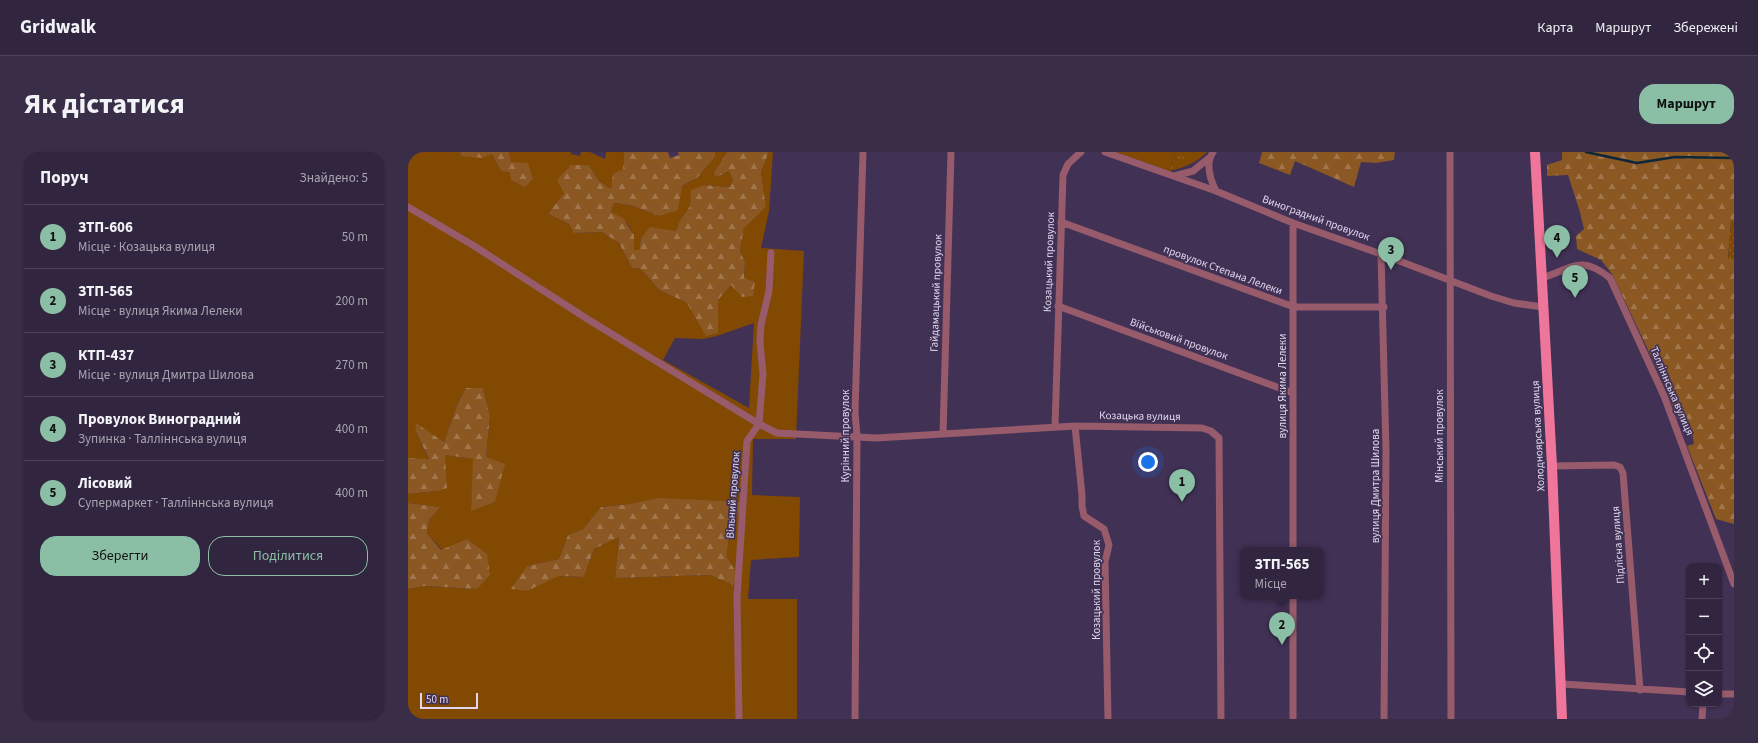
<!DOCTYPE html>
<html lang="uk">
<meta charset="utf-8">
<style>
body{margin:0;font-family:"Source Sans 3",sans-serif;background:#392d47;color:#f1f3f6}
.controls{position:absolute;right:12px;bottom:12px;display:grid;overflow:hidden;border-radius:8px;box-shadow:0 1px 3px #0004}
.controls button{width:36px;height:36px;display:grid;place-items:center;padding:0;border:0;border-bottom:1px solid #4c4259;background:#312540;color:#f1f3f6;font:20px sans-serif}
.scale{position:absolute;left:12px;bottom:10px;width:58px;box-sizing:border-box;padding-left:4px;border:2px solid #e0d7ee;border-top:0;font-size:11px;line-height:14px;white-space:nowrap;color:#e0d7ee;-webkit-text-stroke:3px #413155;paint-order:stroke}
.you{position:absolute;left:740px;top:310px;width:14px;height:14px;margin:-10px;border:3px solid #fff;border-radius:50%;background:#1a73e8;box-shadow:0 0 0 6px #1a73e833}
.badge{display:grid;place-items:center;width:26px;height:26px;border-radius:50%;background:#8abfa5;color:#111;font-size:13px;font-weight:700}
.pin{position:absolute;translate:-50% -33px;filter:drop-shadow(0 1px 2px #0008)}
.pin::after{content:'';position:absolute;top:21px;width:14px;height:12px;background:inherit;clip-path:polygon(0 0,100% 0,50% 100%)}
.popup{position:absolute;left:832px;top:395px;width:84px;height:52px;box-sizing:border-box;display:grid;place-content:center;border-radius:8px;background:#312540;filter:drop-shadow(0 1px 3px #0005);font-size:13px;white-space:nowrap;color:#a8a5b1}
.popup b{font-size:15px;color:#f1f3f6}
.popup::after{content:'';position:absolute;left:50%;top:100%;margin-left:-8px;border:8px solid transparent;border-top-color:#312540}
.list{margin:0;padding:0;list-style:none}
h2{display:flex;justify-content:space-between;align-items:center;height:52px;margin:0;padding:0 16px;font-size:17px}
h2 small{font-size:13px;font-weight:400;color:#a8a5b1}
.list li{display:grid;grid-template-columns:26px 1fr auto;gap:12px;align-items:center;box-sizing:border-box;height:64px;padding:0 16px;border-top:1px solid #4c4259}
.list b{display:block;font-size:15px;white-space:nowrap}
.list p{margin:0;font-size:13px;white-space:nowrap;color:#a8a5b1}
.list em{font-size:13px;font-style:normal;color:#a8a5b1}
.actions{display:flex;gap:8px;padding:12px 16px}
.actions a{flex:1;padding:9px 0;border:1px solid #8abfa5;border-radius:16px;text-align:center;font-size:14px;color:#8abfa5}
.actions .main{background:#8abfa5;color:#111}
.icon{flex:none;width:22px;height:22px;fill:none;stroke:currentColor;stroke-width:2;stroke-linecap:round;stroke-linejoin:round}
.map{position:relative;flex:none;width:1326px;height:567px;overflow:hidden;border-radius:16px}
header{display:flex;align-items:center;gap:24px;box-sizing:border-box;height:56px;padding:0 20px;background:#312540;border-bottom:1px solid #4c4259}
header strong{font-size:19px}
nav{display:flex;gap:22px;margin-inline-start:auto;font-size:14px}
.intro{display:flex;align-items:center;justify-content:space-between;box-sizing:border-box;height:96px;padding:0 24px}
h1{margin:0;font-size:28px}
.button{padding:10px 18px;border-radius:16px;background:#8abfa5;color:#111;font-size:14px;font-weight:700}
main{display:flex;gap:24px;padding:0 24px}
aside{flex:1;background:#312540;border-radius:16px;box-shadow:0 1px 3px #0004}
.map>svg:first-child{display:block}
.grass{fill:#814901;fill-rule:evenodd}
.forest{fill:url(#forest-firs)}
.park{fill:url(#park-tufts)}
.garden{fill:url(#garden-dots)}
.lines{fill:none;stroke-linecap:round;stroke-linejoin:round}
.stream{stroke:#0c2739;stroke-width:2.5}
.street{stroke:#975b6b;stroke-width:7}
.primary{stroke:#ef769a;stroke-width:10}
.labels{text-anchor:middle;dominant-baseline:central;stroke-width:3.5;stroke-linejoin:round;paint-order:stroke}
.street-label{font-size:11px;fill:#e0d7ee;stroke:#413155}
</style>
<header>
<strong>Gridwalk</strong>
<nav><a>Карта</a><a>Маршрут</a><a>Збережені</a></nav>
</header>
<div class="intro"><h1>Як дістатися</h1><a class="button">Маршрут</a></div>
<main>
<aside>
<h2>Поруч<small>Знайдено: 5</small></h2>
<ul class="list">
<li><span class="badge">1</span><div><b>ЗТП-606</b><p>Місце · Козацька вулиця</p></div><em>50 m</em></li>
<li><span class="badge">2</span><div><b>ЗТП-565</b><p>Місце · вулиця Якима Лелеки</p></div><em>200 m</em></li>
<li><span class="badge">3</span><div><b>КТП-437</b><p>Місце · вулиця Дмитра Шилова</p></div><em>270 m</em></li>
<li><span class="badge">4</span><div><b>Провулок Виноградний</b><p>Зупинка · Талліннська вулиця</p></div><em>400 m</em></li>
<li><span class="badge">5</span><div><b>Лісовий</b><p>Супермаркет · Талліннська вулиця</p></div><em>400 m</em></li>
</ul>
<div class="actions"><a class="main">Зберегти</a><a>Поділитися</a></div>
</aside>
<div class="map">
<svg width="1326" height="567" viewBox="0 0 1326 567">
<defs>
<pattern id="forest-firs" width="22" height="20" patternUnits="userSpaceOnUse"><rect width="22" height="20" fill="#8b5722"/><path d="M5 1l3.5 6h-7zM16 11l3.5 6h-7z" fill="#a0764d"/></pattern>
<pattern id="park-tufts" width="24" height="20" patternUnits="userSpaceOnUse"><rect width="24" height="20" fill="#814901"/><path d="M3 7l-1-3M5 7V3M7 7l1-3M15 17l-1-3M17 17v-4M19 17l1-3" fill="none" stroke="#936226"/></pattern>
<pattern id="garden-dots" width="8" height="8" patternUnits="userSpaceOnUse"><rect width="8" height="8" fill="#814901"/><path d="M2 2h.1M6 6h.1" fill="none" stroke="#936226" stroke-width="1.8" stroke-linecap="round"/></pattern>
</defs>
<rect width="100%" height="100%" fill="#413155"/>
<path class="grass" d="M 0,0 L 52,0 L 53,4 L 84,2 L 93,19 L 103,11 L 101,0 L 163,0 L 163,2 L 172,4 L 173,0 L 182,0 L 197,7 L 198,0 L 216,0 L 215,17 L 203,37 L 191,29 L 181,13 L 156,41 L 140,62 L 161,72 L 167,81 L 194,80 L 211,91 L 224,116 L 233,117 L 251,138 L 279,151 L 310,181 L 310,148 L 323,133 L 336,126 L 337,110 L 332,99 L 336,75 L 358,55 L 353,20 L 361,0 L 365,0 L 361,59 L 353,96 L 396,99 L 388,287 L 345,287 L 344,343 L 392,345 L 391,405 L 343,408 L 340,447 L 389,447 L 389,567 L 0,567 L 0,437 L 17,434 L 69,437 L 19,381 L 21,368 L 31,355 L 0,351 L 0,342 L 29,339 L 36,303 L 66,307 L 63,358 L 87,350 L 78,305 L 82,264 L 75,236 L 58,236 L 49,253 L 36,290 L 8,272 L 7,278 L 21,308 L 0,306 ZM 346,171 L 341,256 L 255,208 L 267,186 L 295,187 L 309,184 ZM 221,352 L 330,362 L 322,369 L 319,405 L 330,423 L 325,433 L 302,423 L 207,426 L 211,384 L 186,397 L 176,425 L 151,424 L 119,414 L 151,407 L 160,383 L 175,377 L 193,355 Z
M 307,0 L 319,0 L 305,22 L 309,25 L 321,19 L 325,29 L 322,35 L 297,33 L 272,68 L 268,79 L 233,86 L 231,98 L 226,98 C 227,77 221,70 203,60 L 206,51 L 222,53 L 251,64 L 274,34 L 289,26 L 308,4 Z
M 707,0 L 768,0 L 761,19 Z"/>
<path class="forest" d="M 52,0 L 101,0 L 103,10 L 120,11 L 125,27 L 117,35 L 103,28 L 102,20 L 93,19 L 84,2 L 74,6 L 53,4 Z
M 216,0 L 260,0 L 262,6 L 271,3 L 270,0 L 307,0 L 308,4 L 289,26 L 274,34 L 270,58 L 251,64 L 222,53 L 206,51 L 203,60 L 215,66 L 226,83 L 226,98 L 231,98 L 233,86 L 242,75 L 268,79 L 272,68 L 282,54 L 283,38 L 297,33 L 322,35 L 325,29 L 321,19 L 309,25 L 305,22 L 319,0 L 361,0 L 353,20 L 358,55 L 336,76 L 332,99 L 337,110 L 336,126 L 347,130 L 345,144 L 334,145 L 323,133 L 310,148 L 310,181 L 298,184 L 279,151 L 251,138 L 233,117 L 224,116 L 211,91 L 194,80 L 166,81 L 161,72 L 140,62 L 156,41 L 149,28 L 163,13 L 181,13 L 191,29 L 203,37 L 205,22 L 215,17 Z
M 854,0 L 987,0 L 986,8 L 968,11 L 953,10 L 946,35 L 887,9 L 882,23 L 851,11 Z
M 1154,0 L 1326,0 L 1326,69 L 1323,69 L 1320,106 L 1326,107 L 1326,372 L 1308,367 L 1279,294 L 1286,292 L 1284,281 L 1278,270 L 1270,267 L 1252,223 L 1204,122 L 1193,108 L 1169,97 L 1168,84 L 1176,77 L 1172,60 L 1160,23 L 1139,24 L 1139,13 L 1154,8 Z
M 58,236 L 75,236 L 82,264 L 78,305 L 97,312 L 87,350 L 63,359 L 65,307 L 37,303 L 39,336 L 29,339 L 0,342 L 0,306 L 21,307 L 7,278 L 8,271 L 36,290 L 49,253 Z
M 252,346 L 333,350 L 330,362 L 322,369 L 319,405 L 330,423 L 325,433 L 302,423 L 207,426 L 211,385 L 186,397 L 176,425 L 151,424 L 119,439 L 103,437 L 119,414 L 151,407 L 160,383 L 175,377 L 193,355 L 221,352 Z
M 0,351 L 32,355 L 21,368 L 19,381 L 33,398 L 59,387 L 79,402 L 82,423 L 69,437 L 17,434 L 0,437 Z"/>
<path class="park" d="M 768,0 L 799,0 C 788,11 776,16 761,19 Z"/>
<path class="garden" d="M 1323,69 L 1326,69 L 1326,107 L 1320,107 Z"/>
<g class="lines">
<path class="stream" d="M 1178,0 L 1229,11 L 1267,5 L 1326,6"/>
<path class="street" d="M 697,0 L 808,39 L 885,71 L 973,102 L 1083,144 L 1106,151 L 1135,155
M 805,0 C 797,12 802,27 808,39
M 1042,0 L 1043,567
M 766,24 L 785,19 L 801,6
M 0,55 L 63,92 L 181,168 L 351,272 L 369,281 L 468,286 L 667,274 L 794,276 L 803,279 L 811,286 L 813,567
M 653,70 L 886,155 L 976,155
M 973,102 L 978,299 L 976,567
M 1134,126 C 1164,117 1172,102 1202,126 L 1256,244 L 1326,432
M 650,154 L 885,241
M 667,274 L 674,343 L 674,354 L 676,364 L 696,377 L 701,393 L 697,410 L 700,567
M 647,275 L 655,23 L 660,12 L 673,0
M 535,282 L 543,0
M 1144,314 L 1206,313 L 1212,315 L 1215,321 L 1232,538
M 885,398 L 885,71
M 885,444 L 885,567
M 1154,532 L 1281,540
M 1311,542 L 1326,542
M 331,567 L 329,446 L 339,289 L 351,272 L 355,222 L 352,190 L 353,173 L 361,139 L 363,101
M 447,567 L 449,284 L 447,260 L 455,0
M 1294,567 L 1295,552"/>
<path class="primary" d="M 1127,0 L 1144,314 L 1154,567"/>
</g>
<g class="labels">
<g class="street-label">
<text transform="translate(908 66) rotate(20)">Виноградний провулок</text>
<text transform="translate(641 110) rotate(-88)">Козацький провулок</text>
<text transform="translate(815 118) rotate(20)">провулок Степана Лелеки</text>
<text transform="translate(528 141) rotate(-88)">Гайдамацький провулок</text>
<text transform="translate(771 187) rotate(20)">Військовий провулок</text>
<text transform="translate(874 234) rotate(-90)">вулиця Якима Лелеки</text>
<text transform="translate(1264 239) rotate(67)">Талліннська вулиця</text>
<text transform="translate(732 264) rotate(1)">Козацька вулиця</text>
<text transform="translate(437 284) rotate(-90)">Курінний провулок</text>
<text transform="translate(1031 284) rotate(-90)">Мінський провулок</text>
<text transform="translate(1130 284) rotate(-93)">Холодноярська вулиця</text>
<text transform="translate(967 334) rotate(-90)">вулиця Дмитра Шилова</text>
<text transform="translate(325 343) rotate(-86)">Вільний провулок</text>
<text transform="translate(1210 393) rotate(-94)">Підлісна вулиця</text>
<text transform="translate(688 438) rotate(-90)">Козацький провулок</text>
</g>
</g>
</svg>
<div class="controls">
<button>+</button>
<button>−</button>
<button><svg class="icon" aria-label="locate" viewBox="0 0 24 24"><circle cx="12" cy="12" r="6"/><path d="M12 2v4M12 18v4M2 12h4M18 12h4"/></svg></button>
<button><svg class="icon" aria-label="layers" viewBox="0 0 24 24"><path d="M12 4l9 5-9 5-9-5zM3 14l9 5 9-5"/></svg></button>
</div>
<div class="scale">50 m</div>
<div class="you"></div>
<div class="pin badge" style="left:774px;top:350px">1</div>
<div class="pin badge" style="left:874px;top:493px">2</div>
<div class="popup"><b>ЗТП-565</b>Місце</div>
<div class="pin badge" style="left:983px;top:118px">3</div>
<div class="pin badge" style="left:1149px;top:106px">4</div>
<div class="pin badge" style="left:1167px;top:146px">5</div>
</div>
</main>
